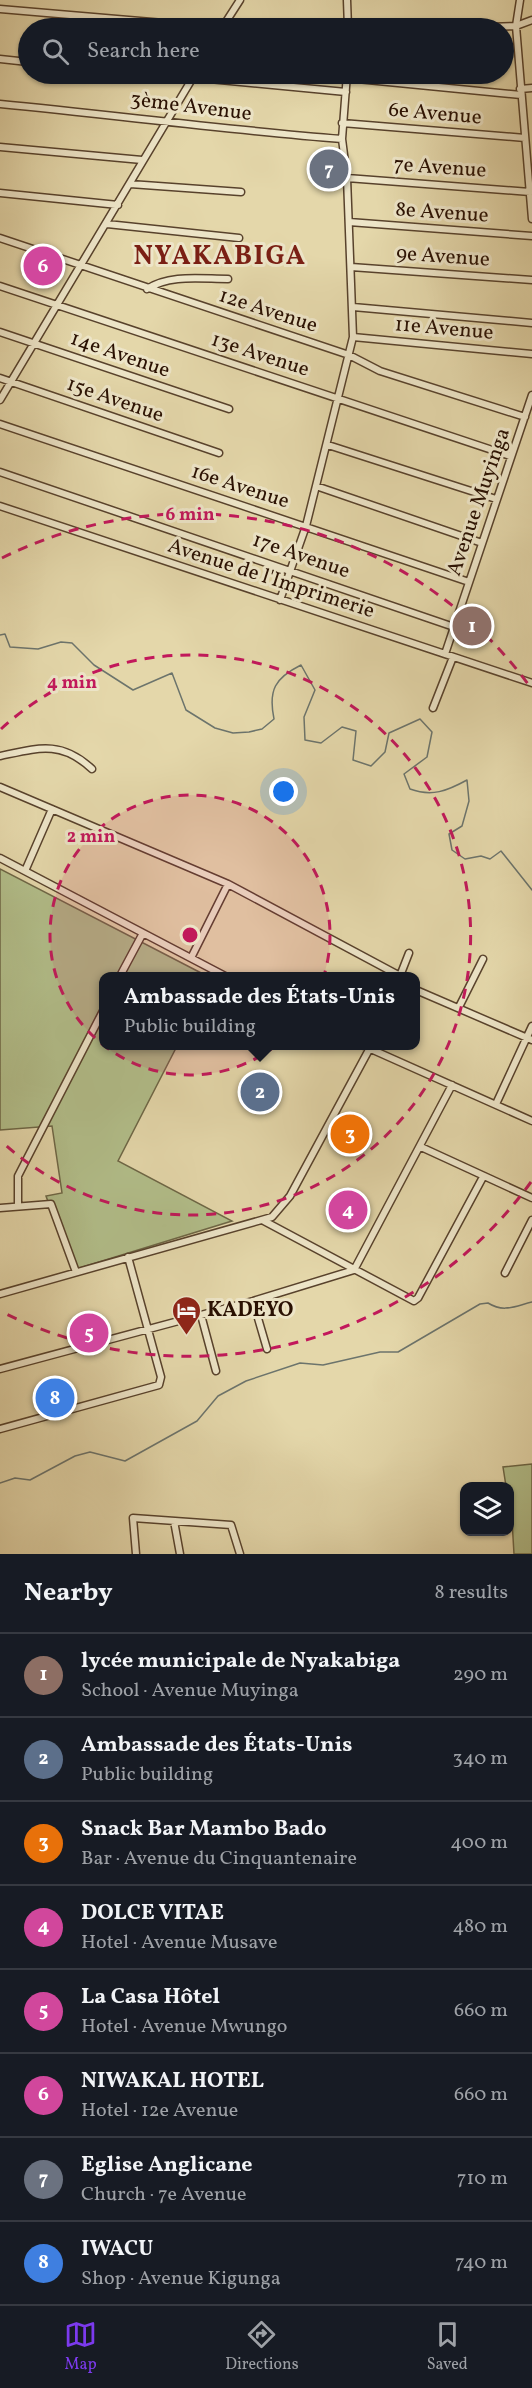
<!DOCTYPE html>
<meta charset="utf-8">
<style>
body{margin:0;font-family:Vollkorn,serif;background:#242831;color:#f1f3f6}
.controls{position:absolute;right:18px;bottom:18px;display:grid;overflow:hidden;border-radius:12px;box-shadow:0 2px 4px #0004}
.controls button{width:54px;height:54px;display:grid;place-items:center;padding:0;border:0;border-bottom:2px solid #363941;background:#171b24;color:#f1f3f6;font:30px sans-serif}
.you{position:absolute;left:284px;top:792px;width:21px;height:21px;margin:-15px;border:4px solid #fff;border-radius:50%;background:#1a73e8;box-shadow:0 0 0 9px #1a73e833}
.badge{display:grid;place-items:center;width:39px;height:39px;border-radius:50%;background:#7c3aed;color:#fff;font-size:20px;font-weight:700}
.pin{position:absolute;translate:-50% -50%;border:3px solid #fff;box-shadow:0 2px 6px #0006}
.popup{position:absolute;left:99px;top:972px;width:321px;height:78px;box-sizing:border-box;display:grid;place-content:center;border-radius:12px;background:#171b24;filter:drop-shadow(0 2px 4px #0005);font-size:20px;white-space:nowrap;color:#9ea1a6}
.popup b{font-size:22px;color:#f1f3f6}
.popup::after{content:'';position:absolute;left:50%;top:100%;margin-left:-12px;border:12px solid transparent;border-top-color:#171b24}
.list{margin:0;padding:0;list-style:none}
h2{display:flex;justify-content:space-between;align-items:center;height:78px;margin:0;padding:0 24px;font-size:26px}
h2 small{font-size:20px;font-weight:400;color:#9ea1a6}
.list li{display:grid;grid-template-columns:39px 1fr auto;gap:18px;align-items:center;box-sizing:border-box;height:84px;padding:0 24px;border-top:2px solid #363941}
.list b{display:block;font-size:22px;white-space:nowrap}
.list p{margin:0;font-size:20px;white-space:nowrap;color:#9ea1a6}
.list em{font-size:20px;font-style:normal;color:#9ea1a6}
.icon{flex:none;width:33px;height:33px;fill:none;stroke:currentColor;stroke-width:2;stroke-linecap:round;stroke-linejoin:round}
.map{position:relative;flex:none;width:532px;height:1554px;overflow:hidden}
.search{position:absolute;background:#171b24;box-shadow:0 2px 4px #0004;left:18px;right:18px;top:18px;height:66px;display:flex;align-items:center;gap:15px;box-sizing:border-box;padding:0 21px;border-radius:33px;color:#9ea1a6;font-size:22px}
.sheet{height:750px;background:#171b24}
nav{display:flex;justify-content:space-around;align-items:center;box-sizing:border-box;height:84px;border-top:2px solid #363941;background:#171b24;font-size:16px;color:#9ea1a6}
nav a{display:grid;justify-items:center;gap:3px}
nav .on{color:#7c3aed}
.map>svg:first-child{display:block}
.green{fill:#b2be8a;stroke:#6e6746;stroke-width:1.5}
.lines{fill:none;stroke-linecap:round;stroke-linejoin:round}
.stream{stroke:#6c746c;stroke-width:1.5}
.minor-casing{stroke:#58422c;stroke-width:9}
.minor{stroke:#ede5c8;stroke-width:6}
.ring{fill:none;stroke:#c2185b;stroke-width:3;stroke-dasharray:10 8}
.labels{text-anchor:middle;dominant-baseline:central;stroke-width:6;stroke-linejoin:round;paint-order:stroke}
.street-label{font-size:21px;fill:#291002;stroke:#ede5c8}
.poi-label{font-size:21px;font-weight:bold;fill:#291002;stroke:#ede5c8;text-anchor:start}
.district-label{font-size:27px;font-weight:bold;letter-spacing:1.5px;fill:#7a1f14;stroke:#ede5c8}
.centre{fill:#c2185b;stroke:#ede5c8;stroke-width:3}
.ring-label{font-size:18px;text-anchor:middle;font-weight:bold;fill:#c2185b;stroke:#ede5c8;stroke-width:6;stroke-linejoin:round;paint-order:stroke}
</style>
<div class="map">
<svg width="532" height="1554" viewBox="0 0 532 1554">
<rect width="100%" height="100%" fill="#e4d7aa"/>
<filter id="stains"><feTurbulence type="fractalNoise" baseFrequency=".00333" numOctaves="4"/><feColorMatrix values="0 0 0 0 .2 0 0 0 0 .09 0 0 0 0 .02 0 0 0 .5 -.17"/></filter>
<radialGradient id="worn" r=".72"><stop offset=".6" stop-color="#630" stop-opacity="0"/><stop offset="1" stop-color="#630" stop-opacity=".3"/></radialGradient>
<path class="green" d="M 0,869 L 207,976 L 104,976 L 104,1046 L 177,1046 L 118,1161 L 232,1221 L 73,1270 L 46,1196 L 62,1193 L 52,1126 L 0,1130 Z
M 532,1464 L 532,1554 L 514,1554 L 510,1486 L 506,1486 L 503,1467 Z"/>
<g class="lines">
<path class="stream" d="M 0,635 L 5,634 L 10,647 L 38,649 L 61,642 L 72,643 L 94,665 L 133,690 L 172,673 L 186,710 L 215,728 L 233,733 L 249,732 L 262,729 L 274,719 C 268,690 275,678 301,665 L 315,690 L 304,717 L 305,740 L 321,743 L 342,727 L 356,731 L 353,760 L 371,766 L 385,752 L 389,733 L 420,719 L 432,732 L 427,757 L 404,774 L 410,789 C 432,797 447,791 467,780 L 469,801 L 462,826 L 449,834 L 452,850 L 465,859 L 481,856 L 490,859 L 501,851 L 532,890
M 0,1483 L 15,1478 L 30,1480 L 75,1456 L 90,1452 L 125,1461 L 197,1421 L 218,1396 L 246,1381 L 300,1363 L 323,1365 L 380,1352 L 398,1352 L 480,1304 L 488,1303 C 504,1313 515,1306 532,1302"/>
<defs>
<path id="minor" d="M 347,0 L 348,28
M 520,0 L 516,26 L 532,219
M 0,9 L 222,28
M 222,28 L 240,0
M 459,28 L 516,26 L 532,20
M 0,59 L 28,62
M 157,74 L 346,92
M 347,78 L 521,95
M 520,89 L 532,88
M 0,104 C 114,115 228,130 342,139
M 342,123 L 525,138
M 0,147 L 142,160
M 347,178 L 530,192
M 130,184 L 241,192
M 0,193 L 118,205
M 349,222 L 532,236
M 107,224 L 239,238
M 0,238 L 349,355 L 380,371 L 525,417
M 351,267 L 532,280
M 0,286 L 510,456
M 147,289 C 170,274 201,279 228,279
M 353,307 L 532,323
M 0,332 L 229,409
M 353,337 L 532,354
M 0,378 L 219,453
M 0,400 L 195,74
M 0,424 L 469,582
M 328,445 L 496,499
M 0,472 L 454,627
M 316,486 L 482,543
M 0,506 L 532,683
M 280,600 L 306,526 L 353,337 L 347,178 L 342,139 L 347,74
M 445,654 L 532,395
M 433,708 L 453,657
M 0,756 C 38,748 61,740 92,769
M 0,787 L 228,884 L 400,976
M 0,858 L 225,976
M 25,871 L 52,809
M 191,958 L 228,884
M 120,976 L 143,933
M 400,976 L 409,953
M 416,990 L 532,1040
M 459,1007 L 483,959
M 364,1046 L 532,1121
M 496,1104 L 532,1026
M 421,1147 L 532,1198
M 18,1206 L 18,1176 L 104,1009
M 0,1208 L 51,1204 L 76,1272
M 264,1221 L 414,1301 L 418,1298 L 483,1177
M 505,1273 L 532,1220
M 0,1294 L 272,1217 L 290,1196 L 371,1046
M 253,1301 L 267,1349
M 201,1315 L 216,1371
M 0,1369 L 253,1301 L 354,1270 L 452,1085
M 0,1429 L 159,1385 L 161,1377 L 128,1257
M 174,1521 L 180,1554
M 136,1554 L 133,1518 L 231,1525 L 240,1554"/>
</defs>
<use href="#minor" class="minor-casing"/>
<use href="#minor" class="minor"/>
</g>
<circle cx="190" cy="935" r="140" fill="#c2185b" fill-opacity=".12"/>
<g class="ring">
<circle cx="190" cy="935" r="140"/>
<path d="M1 729A280 280 0 1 1 1 1141"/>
<path d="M531 1182A421 421 0 0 1 2 1312M2 558A421 421 0 0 1 531 688"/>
</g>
<defs>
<symbol id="hotel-pin" viewBox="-11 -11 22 30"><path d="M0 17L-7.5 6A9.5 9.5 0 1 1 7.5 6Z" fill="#8f2418" stroke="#ede5c8"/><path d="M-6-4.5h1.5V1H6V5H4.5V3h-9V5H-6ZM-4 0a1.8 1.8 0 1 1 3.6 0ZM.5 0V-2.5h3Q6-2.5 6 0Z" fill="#fff"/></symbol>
</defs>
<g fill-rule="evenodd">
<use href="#hotel-pin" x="170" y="1294" width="33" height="45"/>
</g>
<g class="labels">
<g class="street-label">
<text transform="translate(191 107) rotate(7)">3ème Avenue</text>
<text transform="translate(435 114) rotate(5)">6e Avenue</text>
<text transform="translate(440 168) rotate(4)">7e Avenue</text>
<text transform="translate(442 213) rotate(4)">8e Avenue</text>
<text transform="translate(443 257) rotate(4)">9e Avenue</text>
<text transform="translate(268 311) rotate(18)">12e Avenue</text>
<text transform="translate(444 329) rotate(5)">11e Avenue</text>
<text transform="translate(120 355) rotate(19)">14e Avenue</text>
<text transform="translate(260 355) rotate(18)">13e Avenue</text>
<text transform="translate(115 400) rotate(19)">15e Avenue</text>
<text transform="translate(240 487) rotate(18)">16e Avenue</text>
<text transform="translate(479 502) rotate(-71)">Avenue Muyinga</text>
<text transform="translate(301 556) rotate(19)">17e Avenue</text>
<text transform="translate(271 579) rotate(18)">Avenue de l'Imprimerie</text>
</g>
<g class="poi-label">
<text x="207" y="1310">KADEYO</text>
</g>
<g class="district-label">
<text x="220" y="257">NYAKABIGA</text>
</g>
</g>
<circle cx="190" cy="935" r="9" class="centre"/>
<g class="ring-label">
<text x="190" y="520">6 min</text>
<text x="72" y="688">4 min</text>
<text x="91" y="842">2 min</text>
</g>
<rect width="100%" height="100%" filter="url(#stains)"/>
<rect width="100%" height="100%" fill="url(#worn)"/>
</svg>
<div class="controls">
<button><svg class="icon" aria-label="layers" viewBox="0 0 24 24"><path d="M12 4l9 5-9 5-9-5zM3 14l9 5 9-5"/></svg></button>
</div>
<div class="you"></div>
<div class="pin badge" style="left:472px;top:626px;background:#8d6e63">1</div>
<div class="pin badge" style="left:260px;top:1092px;background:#5c6f8a">2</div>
<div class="popup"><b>Ambassade des États-Unis</b>Public building</div>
<div class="pin badge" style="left:350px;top:1134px;background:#e8710a">3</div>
<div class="pin badge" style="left:348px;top:1210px;background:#d1479c">4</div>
<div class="pin badge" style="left:89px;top:1333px;background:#d1479c">5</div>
<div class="pin badge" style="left:43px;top:266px;background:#d1479c">6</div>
<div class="pin badge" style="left:329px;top:169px;background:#6b7280">7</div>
<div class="pin badge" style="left:55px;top:1398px;background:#3f7fe0">8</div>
<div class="search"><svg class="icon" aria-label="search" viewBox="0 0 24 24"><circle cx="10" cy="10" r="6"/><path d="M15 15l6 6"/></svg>Search here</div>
</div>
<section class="sheet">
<h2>Nearby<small>8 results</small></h2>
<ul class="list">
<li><span class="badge" style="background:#8d6e63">1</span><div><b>lycée municipale de Nyakabiga</b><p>School · Avenue Muyinga</p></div><em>290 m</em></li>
<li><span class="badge" style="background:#5c6f8a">2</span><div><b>Ambassade des États-Unis</b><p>Public building</p></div><em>340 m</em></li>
<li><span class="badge" style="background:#e8710a">3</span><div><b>Snack Bar Mambo Bado</b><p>Bar · Avenue du Cinquantenaire</p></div><em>400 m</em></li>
<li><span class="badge" style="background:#d1479c">4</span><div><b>DOLCE VITAE</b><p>Hotel · Avenue Musave</p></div><em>480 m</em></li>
<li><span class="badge" style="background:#d1479c">5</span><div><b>La Casa Hôtel</b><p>Hotel · Avenue Mwungo</p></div><em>660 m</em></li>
<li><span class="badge" style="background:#d1479c">6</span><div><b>NIWAKAL HOTEL</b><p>Hotel · 12e Avenue</p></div><em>660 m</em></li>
<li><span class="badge" style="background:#6b7280">7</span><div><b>Eglise Anglicane</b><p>Church · 7e Avenue</p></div><em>710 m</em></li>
<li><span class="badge" style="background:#3f7fe0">8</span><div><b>IWACU</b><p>Shop · Avenue Kigunga</p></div><em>740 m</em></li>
</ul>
</section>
<nav>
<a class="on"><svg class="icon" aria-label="map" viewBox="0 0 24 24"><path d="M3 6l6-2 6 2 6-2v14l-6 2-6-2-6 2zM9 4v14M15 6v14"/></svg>Map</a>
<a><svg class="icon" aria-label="directions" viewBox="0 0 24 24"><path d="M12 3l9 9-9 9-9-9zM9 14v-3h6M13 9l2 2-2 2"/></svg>Directions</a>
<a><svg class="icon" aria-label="saved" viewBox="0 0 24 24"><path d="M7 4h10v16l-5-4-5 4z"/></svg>Saved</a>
</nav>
